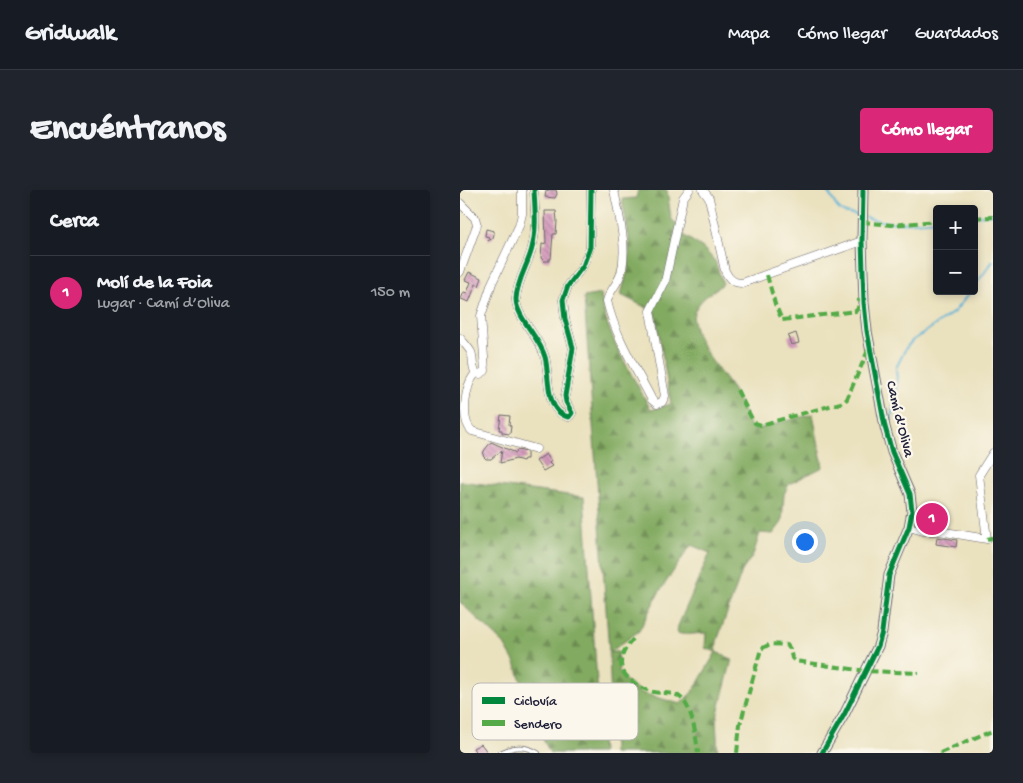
<!DOCTYPE html>
<html lang="es">
<meta charset="utf-8">
<style>
body{margin:0;font-family:"Gochi Hand",sans-serif;background:#20242c;color:#f1f3f6}
.controls{position:absolute;right:15px;top:15px;display:grid;overflow:hidden;border-radius:5px;box-shadow:0 2px 8px #0003}
.controls button{width:45px;height:45px;display:grid;place-items:center;padding:0;border:0;border-bottom:1px solid #363941;background:#171b24;color:#f1f3f6;font:25px sans-serif}
.you{position:absolute;left:344px;top:351px;width:18px;height:18px;margin:-12px;border:4px solid #fff;border-radius:50%;background:#1a73e8;box-shadow:0 0 0 8px #1a73e833}
.badge{display:grid;place-items:center;width:32px;height:32px;border-radius:50%;background:#db2777;color:#fff;font-size:16px;font-weight:700}
.pin{position:absolute;translate:-50% -50%;border:2px solid #fff;box-shadow:0 1px 5px #0006}
.list{margin:0;padding:0;list-style:none}
h2{display:flex;justify-content:space-between;align-items:center;height:65px;margin:0;padding:0 20px;font-size:21px}
h2 small{font-size:16px;font-weight:400;color:#9ea1a6}
.list li{display:grid;grid-template-columns:32px 1fr auto;gap:15px;align-items:center;box-sizing:border-box;height:75px;padding:0 20px;border-top:1px solid #363941}
.list b{display:block;font-size:19px;white-space:nowrap}
.list p{margin:0;font-size:16px;white-space:nowrap;color:#9ea1a6}
.list em{font-size:16px;font-style:normal;color:#9ea1a6}
.map{position:relative;flex:none;width:533px;height:563px;overflow:hidden;border-radius:5px}
header{display:flex;align-items:center;gap:30px;box-sizing:border-box;height:70px;padding:0 25px;background:#171b24;border-bottom:1px solid #363941}
header strong{font-size:24px}
nav{display:flex;gap:28px;margin-inline-start:auto;font-size:18px}
.intro{display:flex;align-items:center;justify-content:space-between;box-sizing:border-box;height:120px;padding:0 30px}
h1{margin:0;font-size:35px}
.button{padding:12px 22px;border-radius:5px;background:#db2777;color:#fff;font-size:18px;font-weight:700}
main{display:flex;gap:30px;padding:0 30px}
aside{flex:1;background:#171b24;border-radius:5px;box-shadow:0 2px 8px #0003}
.map>svg:first-child{display:block}
.forest{fill:url(#forest-firs);stroke:#52664e;fill-rule:evenodd}
.lines{fill:none;stroke-linecap:round;stroke-linejoin:round}
.stream{stroke:#5ab2d7;stroke-width:2}
.building{fill:url(#building-back-hatch)}
.service-casing{stroke:#686569;stroke-width:5.5}
.minor-casing{stroke:#686569;stroke-width:9}
.tertiary-casing{stroke:#686569;stroke-width:11}
.service{stroke:#fff;stroke-width:4}
.minor{stroke:#fff;stroke-width:8}
.tertiary{stroke:#fff;stroke-width:9}
.quiet{stroke:#53aa46;stroke-width:4;stroke-dasharray:8 4;stroke-linecap:butt}
.cycleway-casing{stroke:#fbf7ec;stroke-width:8}
.cycleway{stroke:#00873e;stroke-width:5}
.labels{text-anchor:middle;dominant-baseline:central;stroke-width:4.5;stroke-linejoin:round;paint-order:stroke}
.street-label{font-size:15px;fill:#22223b;stroke:#fbf7ec}
.key{fill:#fbf7ec;stroke:#bab7b7;stroke-width:1}
.key-label{font-size:14px;fill:#22223b}
</style>
<header>
<strong>Gridwalk</strong>
<nav><a>Mapa</a><a>Cómo llegar</a><a>Guardados</a></nav>
</header>
<div class="intro"><h1>Encuéntranos</h1><a class="button">Cómo llegar</a></div>
<main>
<aside>
<h2>Cerca<small></small></h2>
<ul class="list">
<li><span class="badge">1</span><div><b>Molí de la Foia</b><p>Lugar · Camí d’Oliva</p></div><em>150 m</em></li>
</ul>
</aside>
<div class="map">
<svg width="533" height="563" viewBox="0 0 533 563">
<defs>
<pattern id="forest-firs" width="22" height="20" patternUnits="userSpaceOnUse" patternTransform="scale(1.25)"><rect width="22" height="20" fill="#82aa60"/><path d="M5 1l3.5 6h-7zM16 11l3.5 6h-7z" fill="#6a8a50"/></pattern>
<pattern id="building-back-hatch" width="6" height="6" patternUnits="userSpaceOnUse" patternTransform="scale(1.25)"><rect width="6" height="6" fill="#d79dbe"/><path d="M-1 5l2 2M0 0l6 6M5-1l2 2" fill="none" stroke="#ae809c"/></pattern>
</defs>
<rect width="100%" height="100%" fill="#fbf7ec"/>
<filter id="ink" filterUnits="userSpaceOnUse"><feTurbulence type="fractalNoise" baseFrequency=".02" numOctaves="2"/><feDisplacementMap in="SourceGraphic" scale="10" xChannelSelector="R" yChannelSelector="G"/><feConvolveMatrix kernelMatrix="1 2 1 2 8 2 1 2 1" color-interpolation-filters="sRGB"/></filter>
<filter id="wash" filterUnits="userSpaceOnUse"><feTurbulence type="fractalNoise" baseFrequency=".0096" numOctaves="4" result="noise"/><feDisplacementMap in="SourceGraphic" scale="20" xChannelSelector="R" yChannelSelector="G"/><feGaussianBlur stdDeviation="1.12" result="paint"/><feColorMatrix in="noise" values="0 0 0 0 0 0 0 0 0 0 0 0 0 0 0 0 0 1.4 0 .05"/><feComposite in="paint" operator="in"/></filter>
<g filter="url(#wash)">
<rect width="100%" height="100%" fill="#eae1be"/>
<path class="forest" d="M 178,0 L 207,0 L 211,28 L 226,47 L 243,58 L 255,71 L 263,94 C 253,101 241,108 235,120 C 224,143 265,186 276,205 C 281,215 286,226 291,237 L 297,239 L 353,224 L 363,277 L 329,294 L 324,304 L 322,332 L 313,344 L 300,343 L 293,365 L 282,381 L 257,451 L 256,462 L 272,469 L 256,531 L 258,563 L 153,563 L 149,462 L 124,107 L 141,104 C 145,146 172,183 191,220 L 211,214 L 195,122 L 161,105 L 169,75 L 169,47 L 162,9 L 176,8 ZM 231,355 L 250,363 L 218,436 L 217,443 C 227,446 236,443 246,443 L 245,458 L 256,462 L 234,500 L 220,514 L 182,503 L 165,490 L 159,481 L 158,462 L 150,462 L 179,441 L 198,404 Z
M 0,291 L 124,307 L 142,563 L 90,563 L 78,539 L 55,473 L 44,454 L 0,412 Z"/>
<g class="lines">
<path class="stream" d="M 366,0 C 380,17 372,22 398,25
M 514,26 L 533,24
M 406,27 C 429,36 452,32 477,30
M 514,97 L 533,71
M 431,230 L 437,191 L 436,178 L 446,158 L 452,151 L 494,122 L 511,101"/>
</g>
<g id="blocks">
<path class="building" d="M 89,0 L 96,0 L 97,4 L 95,8 L 85,7 L 86,1 Z
M 85,21 L 96,21 L 97,31 L 96,44 L 93,44 L 91,69 L 89,69 L 89,71 L 84,71 L 81,68 L 82,54 L 86,53 Z
M 26,39 L 34,41 L 34,44 L 33,48 L 28,51 L 29,47 L 25,46 Z
M 9,82 L 22,88 L 19,96 L 16,94 L 9,112 L 1,109 L 4,102 L 7,103 L 11,92 L 5,90 Z
M 336,143 L 339,153 L 331,155 L 328,146 Z
M 41,225 L 50,226 L 49,235 L 51,236 L 50,244 L 42,243 L 42,240 L 39,240 Z
M 31,252 L 56,263 L 57,260 L 67,262 L 67,269 L 64,269 L 63,271 L 56,269 L 40,273 L 42,260 L 31,269 L 26,269 L 23,266 L 24,261 Z
M 86,264 L 91,271 L 89,273 L 92,276 L 83,281 L 76,271 Z
M 471,319 L 477,320 L 474,335 L 466,335 Z
M 477,347 L 497,350 L 496,357 L 476,354 Z
M 21,554 L 28,563 L 16,563 L 13,558 Z"/>
</g>
</g>
<g filter="url(#ink)">
<use href="#blocks" fill-opacity="0" stroke="#686569" stroke-width="1"/>
<g class="lines">
<defs>
<path id="service" d="M 40,563 C 53,556 65,555 78,563"/>
<path id="minor" d="M 62,0 L 62,24 L 59,36 L 32,93 L 21,126 L 25,181 L 20,184 L 16,183 C 5,194 0,230 12,241 L 76,259
M 74,0 C 75,19 77,39 72,58 C 68,75 57,90 56,109 C 56,127 80,148 85,167 C 90,185 84,222 109,227 L 112,223 L 106,212 L 105,206 L 113,158 L 105,129 L 103,110 L 108,96 L 123,76 L 130,57 L 131,0
M 154,0 C 159,26 168,57 161,83 C 158,94 149,101 147,111 C 155,146 176,179 192,210 L 197,214 L 202,212 L 205,206 L 190,121 L 205,92 L 223,8 L 229,0
M 243,0 L 249,8 L 265,81 C 269,89 273,93 282,93 L 402,51
M 0,13 L 15,28 L 17,35 L 0,82
M 0,148 C 4,153 8,157 11,162 C 14,169 11,177 16,183
M 449,337 L 463,341 L 479,341 L 527,349 L 519,285 L 533,263"/>
<path id="tertiary" d="M 362,563 L 384,525 L 418,456 L 422,442 L 429,385 L 449,337 L 452,321 L 450,304 L 432,262 L 425,237 L 407,141 L 404,113 L 402,51 L 403,0"/>
</defs>
<use href="#service" class="service-casing"/>
<use href="#minor" class="minor-casing"/>
<use href="#tertiary" class="tertiary-casing"/>
<use href="#service" class="service"/>
<use href="#minor" class="minor"/>
<use href="#tertiary" class="tertiary"/>
<path class="quiet" d="M 514,28 L 533,27
M 402,32 L 432,35 L 477,31
M 307,85 L 315,114 L 322,130 L 396,121 L 398,118 L 399,109
M 277,200 L 292,229 L 295,233 L 301,235 L 384,212 L 387,209 L 409,158
M 527,349 L 532,348 L 533,349
M 173,449 C 167,456 161,464 161,473 C 161,488 182,500 194,502 C 203,504 213,501 221,508 C 233,519 236,547 238,563
M 277,563 L 280,535 L 301,459 L 310,454 L 327,455 L 330,459 L 332,468 L 335,471 L 406,481 L 459,483
M 480,563 L 533,540"/>
<defs>
<path id="cycleway" d="M 74,0 C 75,19 77,39 72,58 C 68,75 57,90 56,109 C 56,127 80,148 85,167 C 90,185 84,222 109,227 L 112,223 L 106,212 L 105,206 L 113,158 L 105,129 L 103,110 L 108,96 L 123,76 L 130,57 L 131,0
M 362,563 L 384,525 L 418,456 L 422,442 L 429,385 L 449,337 L 452,321 L 450,304 L 432,262 L 425,237 L 407,141 L 404,113 L 402,51 L 403,0"/>
</defs>
<use href="#cycleway" class="cycleway-casing"/>
<use href="#cycleway" class="cycleway"/>
</g>
</g>
<g class="labels">
<g class="street-label">
<text transform="translate(439 229) rotate(76)">Camí d’Oliva</text>
</g>
</g>
<rect x="12" y="493" width="166" height="57" rx="8" class="key"/>
<rect x="22" y="507" width="23" height="7" fill="#00873e"/>
<rect x="22" y="530" width="23" height="6" fill="#53aa46"/>
<g class="key-label">
<text x="54" y="515">Ciclovía</text>
<text x="54" y="538">Sendero</text>
</g>
</svg>
<div class="controls">
<button>+</button>
<button>−</button>
</div>
<div class="you"></div>
<div class="pin badge" style="left:472px;top:329px">1</div>
</div>
</main>
